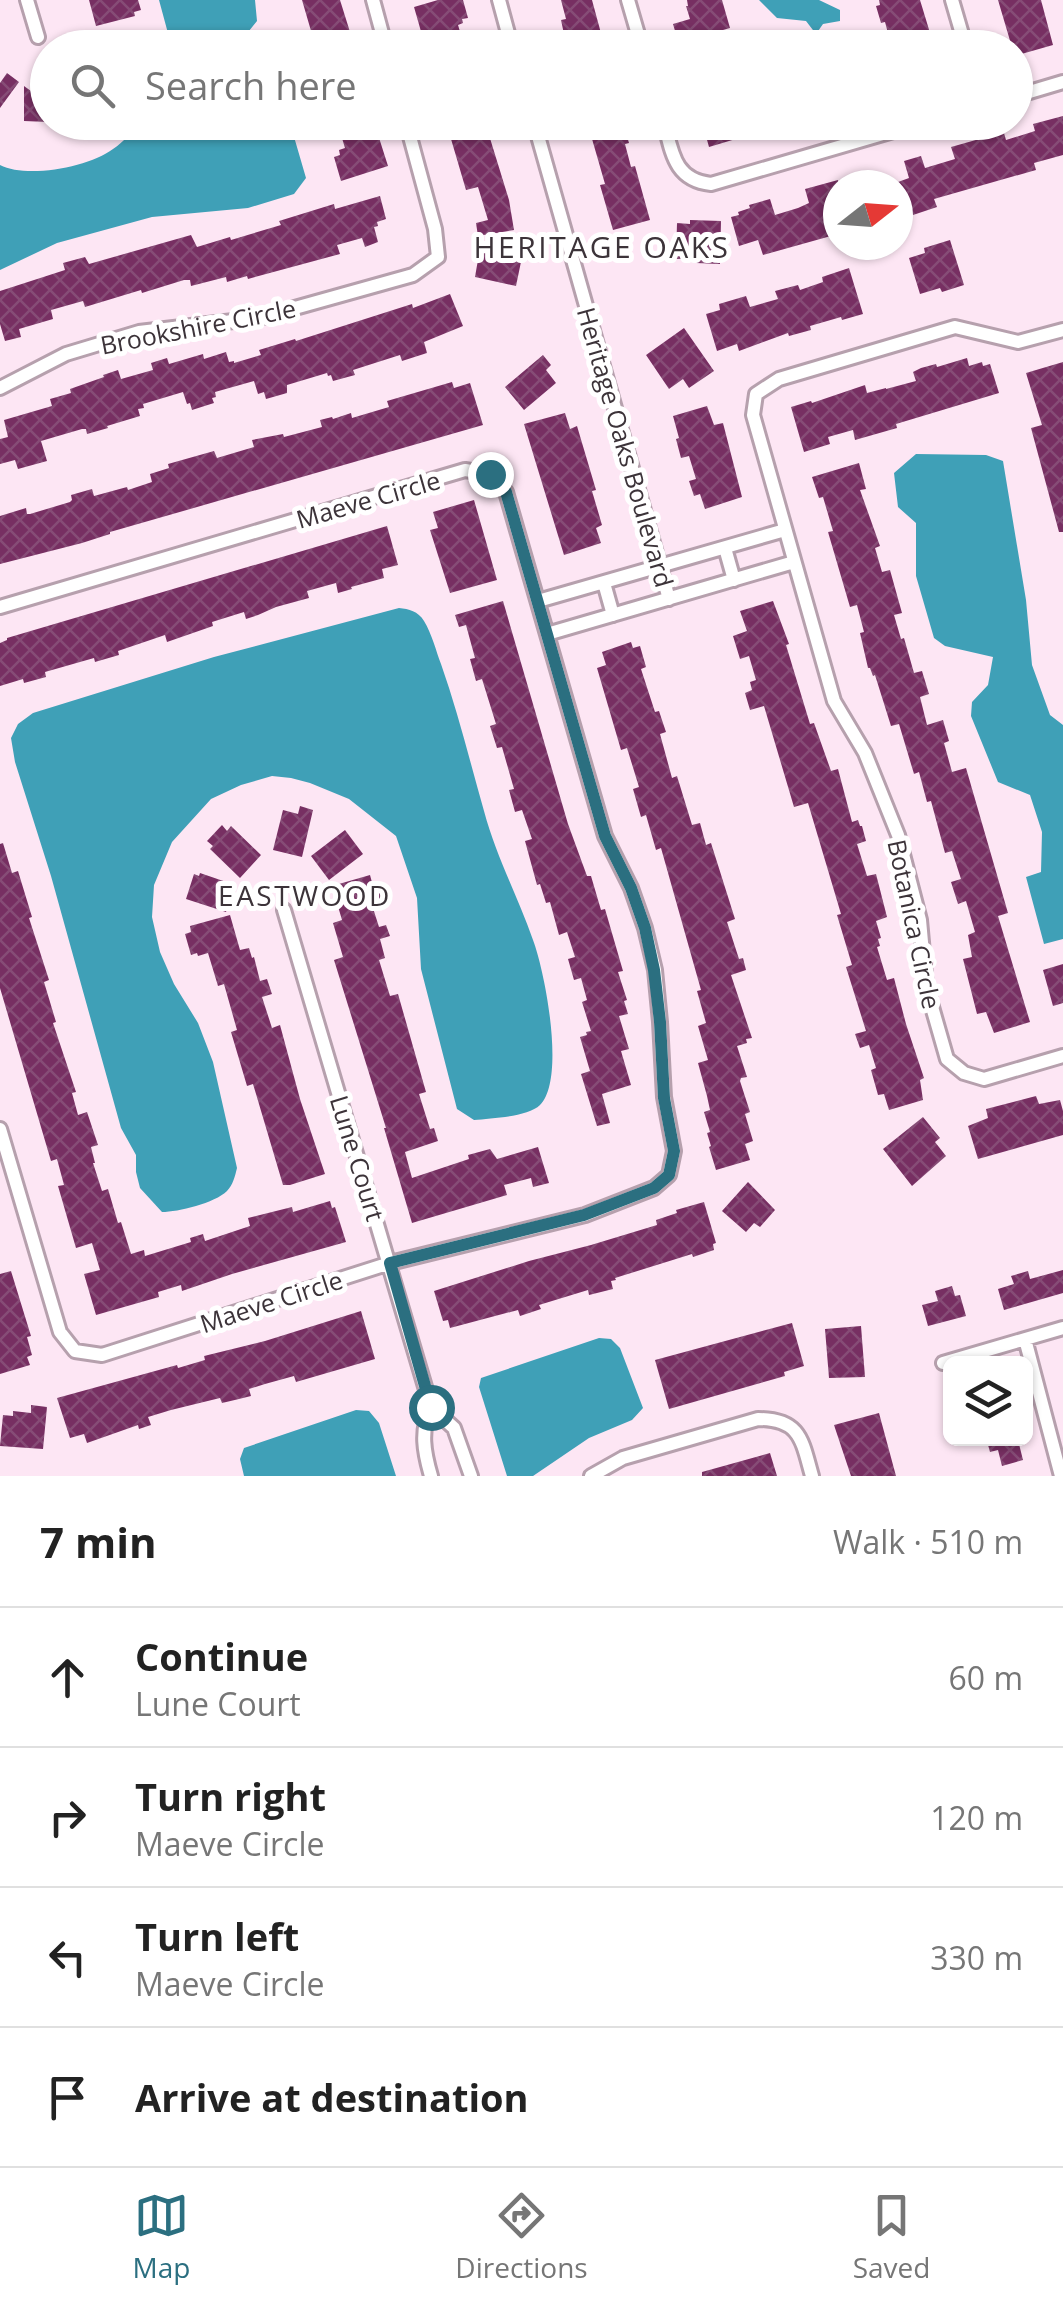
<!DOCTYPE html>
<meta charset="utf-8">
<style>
body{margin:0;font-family:"Open Sans",sans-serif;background:#f6f6f6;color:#222}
.controls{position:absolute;right:30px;bottom:30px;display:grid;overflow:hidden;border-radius:15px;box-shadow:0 2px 8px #0004}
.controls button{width:90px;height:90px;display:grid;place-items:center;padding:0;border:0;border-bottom:2px solid #e0e0e0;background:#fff;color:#222;font:50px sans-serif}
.compass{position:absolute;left:823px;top:170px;width:90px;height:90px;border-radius:50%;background:#fff;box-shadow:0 2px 8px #0004;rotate:73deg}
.stop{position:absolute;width:30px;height:30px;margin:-22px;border:8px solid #2b6f80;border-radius:50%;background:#fff}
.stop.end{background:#2b6f80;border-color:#fff;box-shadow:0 2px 10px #0008}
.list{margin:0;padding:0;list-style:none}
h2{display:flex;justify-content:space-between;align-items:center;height:130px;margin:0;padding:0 40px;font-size:42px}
h2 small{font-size:32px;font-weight:400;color:#767676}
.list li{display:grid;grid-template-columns:65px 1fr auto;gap:30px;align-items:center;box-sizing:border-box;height:140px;padding:0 40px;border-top:2px solid #e0e0e0}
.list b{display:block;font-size:38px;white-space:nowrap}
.list p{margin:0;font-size:32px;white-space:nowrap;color:#767676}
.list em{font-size:32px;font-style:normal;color:#767676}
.icon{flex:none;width:55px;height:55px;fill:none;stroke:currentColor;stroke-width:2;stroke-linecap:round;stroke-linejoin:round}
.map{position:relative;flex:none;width:1063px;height:1476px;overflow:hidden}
.search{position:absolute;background:#fff;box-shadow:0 2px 8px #0004;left:30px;right:30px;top:30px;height:110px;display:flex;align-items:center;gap:25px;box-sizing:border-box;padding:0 35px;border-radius:55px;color:#767676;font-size:38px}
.sheet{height:690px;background:#fff}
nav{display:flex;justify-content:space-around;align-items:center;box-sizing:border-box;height:140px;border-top:2px solid #e0e0e0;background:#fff;font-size:28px;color:#767676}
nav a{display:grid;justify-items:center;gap:5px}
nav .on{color:#2b6f80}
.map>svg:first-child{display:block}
.water{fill:#3fa0b7}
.building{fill:url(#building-cross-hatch)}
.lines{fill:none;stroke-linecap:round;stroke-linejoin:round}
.minor-casing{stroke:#b6a0ad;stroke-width:18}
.minor{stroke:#fff;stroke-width:12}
.route{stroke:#2b6f80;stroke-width:12}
.labels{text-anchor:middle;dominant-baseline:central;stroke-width:10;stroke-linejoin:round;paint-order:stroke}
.street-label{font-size:25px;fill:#3c3339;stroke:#fff}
.neighbourhood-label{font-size:28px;letter-spacing:2.5px;fill:#3c3339;stroke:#fff}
.quarter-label{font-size:30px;letter-spacing:2.5px;fill:#3c3339;stroke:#fff}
</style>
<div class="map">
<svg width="1063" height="1476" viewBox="0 0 1063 1476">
<defs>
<pattern id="building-cross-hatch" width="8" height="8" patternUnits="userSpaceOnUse" patternTransform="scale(2.5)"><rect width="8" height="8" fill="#772f62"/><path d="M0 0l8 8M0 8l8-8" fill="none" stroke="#864c76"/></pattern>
</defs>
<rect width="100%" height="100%" fill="#fde6f4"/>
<path class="water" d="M 159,0 L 255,0 L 257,21 L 236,47 L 179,47 L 169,37 Z
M 759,0 L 819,0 L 840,10 L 840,21 L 823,24 L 816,34 L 806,21 L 777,18 Z
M 142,123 L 290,123 L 306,178 L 294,194 L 248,208 L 152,217 L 57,243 L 0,270 L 0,165 C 27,179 89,167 113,149 C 124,142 132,131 142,123 Z
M 916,454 L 986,455 L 1003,461 L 1026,600 L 1032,665 L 1050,715 L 1063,725 L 1063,939 L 1044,944 L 1026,877 L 1041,872 L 1042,832 L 1030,795 L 998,782 L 971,716 L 972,702 L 988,685 L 993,657 L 945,646 L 934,638 L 916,576 L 916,523 L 898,507 L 894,473 Z
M 399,608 C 409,609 418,611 424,621 C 432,634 436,651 441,664 C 458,712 470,762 484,811 C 496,856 518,897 533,940 C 545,972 566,1079 540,1105 C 528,1117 492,1118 474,1120 L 457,1109 L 421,969 L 417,898 L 396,836 L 349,799 L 310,783 L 291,778 L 272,776 L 241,785 L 211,799 L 172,842 L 154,885 L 152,917 L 160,952 L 174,984 L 198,1023 L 213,1062 L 237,1168 C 235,1176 233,1185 227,1191 C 215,1203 178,1212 162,1212 L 140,1188 L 136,1172 L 136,1155 L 121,1128 L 51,876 L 15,762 L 11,738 L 18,724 L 33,713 L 214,657 Z
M 599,1338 L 611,1339 L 620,1348 L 643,1408 L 632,1420 L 589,1438 L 533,1476 L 507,1476 L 479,1387 L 481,1378 Z
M 356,1410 L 369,1411 L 379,1423 L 396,1476 L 244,1476 L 240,1459 L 244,1448 Z"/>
<path class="building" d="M 89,0 L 138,0 L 141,10 L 134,12 L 135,16 L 96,26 Z
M 302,0 L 340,0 L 355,48 L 316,48 Z
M 438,0 L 463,0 L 468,18 L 462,19 L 463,23 L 458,25 L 465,48 L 438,48 L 433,32 L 422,35 L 414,7 Z
M 561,0 L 592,0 L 605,48 L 567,48 L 561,20 L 566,19 Z
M 687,0 L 722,0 L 730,28 L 716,32 L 720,48 L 680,48 L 673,24 L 690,19 L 686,6 L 688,6 Z
M 879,0 L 920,0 L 934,46 L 892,48 L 885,22 L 881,23 L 876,6 L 880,5 Z
M 998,0 L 1041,0 L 1053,45 L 1018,55 L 1014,43 L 1011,44 Z
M 97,33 L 137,44 L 136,48 L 93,48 Z
M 7,73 L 19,82 L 0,108 L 0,83 Z
M 24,86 L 48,103 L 48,122 L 24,121 Z
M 1063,116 L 1063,155 L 1034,163 L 1036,170 L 934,199 L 937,207 L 898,220 L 898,182 L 909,178 L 904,161 L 921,156 L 925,168 L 955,159 L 951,147 L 997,134 L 1004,133 L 1006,140 L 1035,131 L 1033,124 Z
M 337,122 L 374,122 L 388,166 L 341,181 L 334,157 L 340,155 L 339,150 L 345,148 Z
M 446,122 L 485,122 L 509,200 L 514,230 L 478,236 L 476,223 L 488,220 L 478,187 L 466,190 Z
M 596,122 L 648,122 L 649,126 L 626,133 L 629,143 L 625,144 L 631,167 L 635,166 L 650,220 L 613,230 L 600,185 L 605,184 L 588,125 Z
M 716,122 L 778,122 L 779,126 L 709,147 L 704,129 L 716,125 Z
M 838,180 L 838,234 L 763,255 L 758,240 L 739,246 L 731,217 L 739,215 L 738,212 L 750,208 L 749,205 L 770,199 L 775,215 L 798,208 L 809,203 L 805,189 Z
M 380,196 L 386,219 L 377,222 L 378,226 L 374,227 L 378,242 L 365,247 L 362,238 L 337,245 L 340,254 L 248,279 L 247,276 L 227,282 L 226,277 L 191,286 L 190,280 L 184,280 L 142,293 L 141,290 L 85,307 L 83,301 L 51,310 L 53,319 L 19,329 L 21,337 L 5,341 L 0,324 L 0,291 L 65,270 L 63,263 L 85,257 L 89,264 L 191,235 L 197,247 L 230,237 L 231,240 L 281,225 L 279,221 L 334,204 L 335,209 Z
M 690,220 L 721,221 L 720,264 L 696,263 L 696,259 L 676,259 L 677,223 L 690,224 Z
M 950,240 L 964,285 L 942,292 L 940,288 L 920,294 L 909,258 L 925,253 L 924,248 Z
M 480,248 L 522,257 L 516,286 L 475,277 Z
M 849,268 L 863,314 L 842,320 L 841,317 L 810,326 L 811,330 L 789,336 L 788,333 L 739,351 L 737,344 L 717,351 L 706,314 L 720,310 L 719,304 L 746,296 L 750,307 L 778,299 L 775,291 L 798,285 L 800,290 L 823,282 L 822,277 Z
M 450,294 L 463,326 L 424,342 L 427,353 L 402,361 L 400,355 L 353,370 L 355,375 L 333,381 L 331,375 L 328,376 L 327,373 L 287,385 L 287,393 L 266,399 L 264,392 L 258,394 L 254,381 L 215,392 L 216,397 L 212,398 L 214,403 L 192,410 L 190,403 L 187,404 L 183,392 L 143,404 L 144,408 L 138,409 L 140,416 L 107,426 L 108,428 L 87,434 L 86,429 L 82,429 L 41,441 L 47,461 L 18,469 L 15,460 L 0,464 L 0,439 L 8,437 L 4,420 L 52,406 L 50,399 L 71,393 L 70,389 L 104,377 L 103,375 L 118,370 L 121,379 L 153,370 L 151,363 L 167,358 L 169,364 L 203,354 L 204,359 L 226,352 L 229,362 L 234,361 L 234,363 L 261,355 L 259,350 L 295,339 L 296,341 L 412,304 L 413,308 Z
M 684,328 L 714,371 L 689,388 L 683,379 L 669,389 L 646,355 Z
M 543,355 L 551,365 L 546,370 L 556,383 L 524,410 L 505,387 Z
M 967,358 L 969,366 L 982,362 L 983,366 L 990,364 L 999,393 L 896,424 L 897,428 L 855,440 L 853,430 L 828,437 L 830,444 L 804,452 L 791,407 L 811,401 L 812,403 L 865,385 L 867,393 L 886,388 L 886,389 L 916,381 L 913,372 L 921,368 L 936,364 L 937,367 Z
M 1063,362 L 1063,532 L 1059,532 L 1031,428 L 1042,425 L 1026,373 Z
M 452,382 L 454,388 L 470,383 L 483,425 L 110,532 L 110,534 L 82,543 L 0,564 L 0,516 L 26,508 L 27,514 L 30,514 L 70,502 L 72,500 L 71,495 L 92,489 L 94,496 L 127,487 L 128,490 L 152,482 L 150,474 L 169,468 L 168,464 L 214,451 L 217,458 L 254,447 L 252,440 L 283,434 L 284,437 L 322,427 L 320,420 L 332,417 L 333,419 L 351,413 L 352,418 L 389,407 L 387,401 Z
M 707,406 L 714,425 L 723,423 L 742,497 L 705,509 L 700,494 L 694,496 L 689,481 L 696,479 L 689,456 L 681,458 L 676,439 L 679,438 L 673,416 Z
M 565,413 L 570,429 L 577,426 L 596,490 L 592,491 L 602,525 L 596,528 L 601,543 L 564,555 L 524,424 Z
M 859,463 L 866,489 L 860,490 L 880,546 L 875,548 L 882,572 L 890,570 L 902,613 L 894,615 L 901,639 L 904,638 L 914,673 L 922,671 L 929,694 L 920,697 L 927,725 L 943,720 L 949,741 L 944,743 L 952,772 L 966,768 L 1008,913 L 998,916 L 1030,1022 L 994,1033 L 986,1012 L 977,1014 L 963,959 L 972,957 L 968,935 L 975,932 L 966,901 L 958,904 L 951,882 L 961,879 L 952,851 L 945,853 L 931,801 L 927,802 L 919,772 L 914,774 L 899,724 L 891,726 L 875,675 L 873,676 L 870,668 L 868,668 L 860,633 L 864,632 L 857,605 L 850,607 L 828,532 L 833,531 L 823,497 L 819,498 L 812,477 Z
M 474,500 L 497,580 L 450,593 L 430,530 L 438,528 L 433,512 Z
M 387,526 L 398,565 L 382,569 L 384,578 L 351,587 L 352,589 L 338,593 L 336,583 L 307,591 L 309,598 L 276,607 L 258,615 L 246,619 L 244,612 L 212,622 L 213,626 L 167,642 L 165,635 L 118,651 L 119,655 L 95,662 L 94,658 L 45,672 L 46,677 L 24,683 L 23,679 L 0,686 L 0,643 L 7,640 L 7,638 Z
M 503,601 L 568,824 L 587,876 L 591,876 L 601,910 L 605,909 L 623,971 L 618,972 L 627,1000 L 624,1001 L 628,1014 L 619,1016 L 629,1049 L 621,1051 L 631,1085 L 602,1094 L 610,1123 L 597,1126 L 581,1074 L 590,1071 L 580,1037 L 587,1035 L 586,1032 L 591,1031 L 582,1002 L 587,1000 L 581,978 L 574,980 L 568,959 L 575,957 L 567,932 L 559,935 L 550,902 L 546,903 L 540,884 L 537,885 L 525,841 L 532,839 L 522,810 L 515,812 L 509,790 L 514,789 L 502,747 L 497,748 L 490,726 L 496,724 L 482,679 L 476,681 L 470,659 L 475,658 L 466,625 L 459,627 L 455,615 Z
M 773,601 L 789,644 L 786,645 L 810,724 L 814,723 L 831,771 L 838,769 L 852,822 L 858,820 L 860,826 L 862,826 L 866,841 L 857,844 L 867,876 L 876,874 L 887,917 L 876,921 L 881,938 L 878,939 L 880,946 L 877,947 L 887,980 L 894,978 L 906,1024 L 924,1078 L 920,1080 L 923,1100 L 889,1110 L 884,1094 L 878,1095 L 871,1070 L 876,1068 L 869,1045 L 860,1048 L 855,1034 L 866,1031 L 846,967 L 852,965 L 837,915 L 841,914 L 808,803 L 794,807 L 764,706 L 750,710 L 745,693 L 752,690 L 750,682 L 756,680 L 749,656 L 740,659 L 733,636 L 747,631 L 740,611 Z
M 631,642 L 633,648 L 640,646 L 646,667 L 641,669 L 655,712 L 659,711 L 666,732 L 660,734 L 672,778 L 677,776 L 692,825 L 700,823 L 706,845 L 711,843 L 735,919 L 727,922 L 739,959 L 743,958 L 746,970 L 731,975 L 752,1038 L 746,1039 L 747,1043 L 737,1046 L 747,1077 L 741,1078 L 740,1081 L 750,1112 L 745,1114 L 753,1141 L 745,1144 L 750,1160 L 716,1170 L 709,1147 L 711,1146 L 707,1133 L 710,1132 L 704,1112 L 710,1110 L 707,1096 L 698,1063 L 708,1060 L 698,1026 L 706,1023 L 697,991 L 701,990 L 661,848 L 656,850 L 646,815 L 641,817 L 633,789 L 639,787 L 627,748 L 621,750 L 597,668 L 606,665 L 602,652 Z
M 300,806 L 313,810 L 302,857 L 273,850 L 283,810 L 298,814 Z
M 222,825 L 227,831 L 231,826 L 261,855 L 240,878 L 210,849 L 213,846 L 207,841 Z
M 345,830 L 363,854 L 329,880 L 311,856 Z
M 3,843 L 12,873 L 18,871 L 32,917 L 29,918 L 49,980 L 44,982 L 56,1022 L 53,1023 L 76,1092 L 72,1093 L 78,1115 L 87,1112 L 98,1145 L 91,1147 L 95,1163 L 93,1163 L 102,1191 L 108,1189 L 118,1223 L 121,1222 L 131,1254 L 144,1250 L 145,1256 L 191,1242 L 190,1238 L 203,1234 L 205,1241 L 250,1226 L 248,1218 L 292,1207 L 293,1212 L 330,1201 L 332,1208 L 335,1207 L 346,1242 L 232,1274 L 182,1291 L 181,1285 L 158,1292 L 159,1297 L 96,1315 L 84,1274 L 100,1270 L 92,1243 L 76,1248 L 58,1186 L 64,1185 L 57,1159 L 51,1161 L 0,988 L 0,844 Z
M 200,873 L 235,885 L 226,912 L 186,899 L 194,874 L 199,876 Z
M 370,875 L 374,890 L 381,889 L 384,901 L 372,905 L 379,927 L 386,925 L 390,936 L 380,939 L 385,958 L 379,960 L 390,996 L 398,994 L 426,1092 L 419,1094 L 430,1129 L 434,1128 L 438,1141 L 405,1152 L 412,1178 L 469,1159 L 468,1155 L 490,1149 L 497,1159 L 538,1147 L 549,1183 L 533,1187 L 531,1178 L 504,1185 L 507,1195 L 412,1223 L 384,1128 L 386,1128 L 334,960 L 343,957 L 333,923 L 342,920 L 332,886 Z
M 230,915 L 240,950 L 249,948 L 252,958 L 254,957 L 260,981 L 267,979 L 272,994 L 262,997 L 272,1028 L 280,1025 L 300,1099 L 325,1174 L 290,1185 L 283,1185 L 253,1084 L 247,1086 L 231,1032 L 237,1030 L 224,984 L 218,986 L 208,953 L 198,956 L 197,953 L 191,955 L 185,934 L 191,932 L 190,926 Z
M 1063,964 L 1063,1003 L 1053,1006 L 1043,970 Z
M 1036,1096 L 1039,1104 L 1060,1100 L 1063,1111 L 1063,1135 L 978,1159 L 968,1126 L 988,1118 L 986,1109 Z
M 923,1117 L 940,1138 L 935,1142 L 946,1156 L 912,1186 L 883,1149 Z
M 748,1182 L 775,1210 L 760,1227 L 754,1223 L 746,1232 L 722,1211 Z
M 704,1202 L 716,1243 L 713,1244 L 714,1250 L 693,1257 L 692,1254 L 615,1278 L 616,1280 L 611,1281 L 613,1289 L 589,1295 L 588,1290 L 539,1305 L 541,1309 L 520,1316 L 518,1310 L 450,1328 L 448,1320 L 443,1321 L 434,1291 L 529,1261 L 591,1245 L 657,1225 L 656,1220 L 677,1213 L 676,1210 Z
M 1063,1270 L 1063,1293 L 1004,1310 L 998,1289 L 1014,1284 L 1011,1276 L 1028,1271 L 1030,1279 Z
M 11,1271 L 31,1336 L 27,1337 L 32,1355 L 27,1357 L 30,1365 L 0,1374 L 0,1274 Z
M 952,1286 L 955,1296 L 960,1295 L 966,1316 L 928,1326 L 922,1305 L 938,1301 L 935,1291 Z
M 361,1311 L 375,1359 L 296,1382 L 294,1376 L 265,1384 L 249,1389 L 251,1396 L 239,1399 L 222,1403 L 220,1398 L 171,1410 L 148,1417 L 151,1425 L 139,1429 L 138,1425 L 87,1443 L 84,1434 L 70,1438 L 57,1398 L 177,1365 L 178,1368 L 205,1360 L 204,1356 L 265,1341 Z
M 792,1323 L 804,1366 L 784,1372 L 785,1376 L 669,1409 L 655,1360 Z
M 861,1326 L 865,1377 L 829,1378 L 825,1329 Z
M 31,1405 L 47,1407 L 43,1449 L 0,1446 L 3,1415 L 13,1416 L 13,1411 L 31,1413 Z
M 879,1413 L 896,1476 L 851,1476 L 834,1425 Z
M 986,1438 L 1024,1438 L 1024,1442 L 1019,1444 L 1023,1460 L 1002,1466 L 998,1450 L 990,1452 Z
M 770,1453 L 777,1476 L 702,1476 L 702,1472 Z"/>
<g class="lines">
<defs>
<path id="minor" d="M 27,0 L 38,37
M 373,0 L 386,48
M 499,0 L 512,48
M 628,0 L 642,48
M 952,0 L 966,48
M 1016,96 L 1063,82
M 534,122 L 669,599
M 664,122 C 672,152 674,180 711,184 L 924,122
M 1063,330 L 1018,342 L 955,327 L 779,379 L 756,394 L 753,415 L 834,701 L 865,753 L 898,835 L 920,920 L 926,986 L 947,1059 L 964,1073 L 984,1079 L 1063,1056
M 0,388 L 66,354 L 139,332 L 259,318 L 413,275 L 438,257 L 435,229 L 406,122
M 725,548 L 734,580
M 604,583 L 613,615
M 538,601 L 785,530
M 0,607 L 465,470 L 490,474 L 506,492 L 605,836 L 631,888 L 645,928 L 655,970 L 660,1022 L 664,1097 L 674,1151 L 669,1175 L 654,1188 L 585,1215 L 390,1263 L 102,1355 L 75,1351 L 60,1332 L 0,1129
M 547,634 L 794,562
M 284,910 L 431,1407 L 454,1428 L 471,1476
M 1025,1339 L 1061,1476
M 943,1363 L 1063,1328
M 431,1407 C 420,1431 424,1452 431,1476
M 591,1476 L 623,1458 L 758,1419 C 801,1419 802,1441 812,1476"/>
</defs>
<use href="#minor" class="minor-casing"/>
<use href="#minor" class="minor"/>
</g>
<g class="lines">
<path class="route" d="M 431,1407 L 390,1263 L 584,1215 L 654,1188 L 669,1175 L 674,1151 L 664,1098 L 660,1022 L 654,970 L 645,928 L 631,888 L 605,836 L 506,492 L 490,474"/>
</g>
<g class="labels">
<g class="street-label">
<text transform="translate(198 326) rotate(-11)">Brookshire Circle</text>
<text transform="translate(626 447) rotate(74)">Heritage Oaks Boulevard</text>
<text transform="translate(368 499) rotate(-16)">Maeve Circle</text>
<text transform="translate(915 924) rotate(78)">Botanica Circle</text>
<text transform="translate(358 1158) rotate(73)">Lune Court</text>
<text transform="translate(271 1301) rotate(-18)">Maeve Circle</text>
</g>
<g class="neighbourhood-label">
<text x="305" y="895">EASTWOOD</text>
</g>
<g class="quarter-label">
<text x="602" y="246">HERITAGE OAKS</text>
</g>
</g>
</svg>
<div class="controls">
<button><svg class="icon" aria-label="layers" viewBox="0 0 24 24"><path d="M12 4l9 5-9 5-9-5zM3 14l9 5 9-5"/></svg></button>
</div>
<svg class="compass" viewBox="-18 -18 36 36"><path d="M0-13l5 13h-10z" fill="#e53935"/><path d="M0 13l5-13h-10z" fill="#767676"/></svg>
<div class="stop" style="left:431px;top:1407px"></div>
<div class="stop end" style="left:490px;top:474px"></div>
<div class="search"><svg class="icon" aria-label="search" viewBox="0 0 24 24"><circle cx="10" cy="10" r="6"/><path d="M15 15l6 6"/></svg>Search here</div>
</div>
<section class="sheet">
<h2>7 min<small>Walk · 510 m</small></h2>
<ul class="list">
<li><svg class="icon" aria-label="ahead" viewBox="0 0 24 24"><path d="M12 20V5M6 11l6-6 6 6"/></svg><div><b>Continue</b><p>Lune Court</p></div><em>60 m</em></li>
<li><svg class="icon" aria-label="right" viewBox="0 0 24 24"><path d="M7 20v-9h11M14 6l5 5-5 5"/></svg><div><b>Turn right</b><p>Maeve Circle</p></div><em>120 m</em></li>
<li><svg class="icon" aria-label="left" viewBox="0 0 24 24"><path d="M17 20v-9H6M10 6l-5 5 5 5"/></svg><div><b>Turn left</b><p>Maeve Circle</p></div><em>330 m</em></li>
<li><svg class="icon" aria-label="arrive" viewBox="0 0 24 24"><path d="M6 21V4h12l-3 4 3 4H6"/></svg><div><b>Arrive at destination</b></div></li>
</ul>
</section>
<nav>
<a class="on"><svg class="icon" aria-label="map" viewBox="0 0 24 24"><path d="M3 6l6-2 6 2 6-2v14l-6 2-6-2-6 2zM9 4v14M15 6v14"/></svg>Map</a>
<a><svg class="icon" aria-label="directions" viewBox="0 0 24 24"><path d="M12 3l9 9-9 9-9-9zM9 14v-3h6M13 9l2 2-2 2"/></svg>Directions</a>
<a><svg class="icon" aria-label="saved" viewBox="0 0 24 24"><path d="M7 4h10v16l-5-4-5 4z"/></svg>Saved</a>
</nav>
